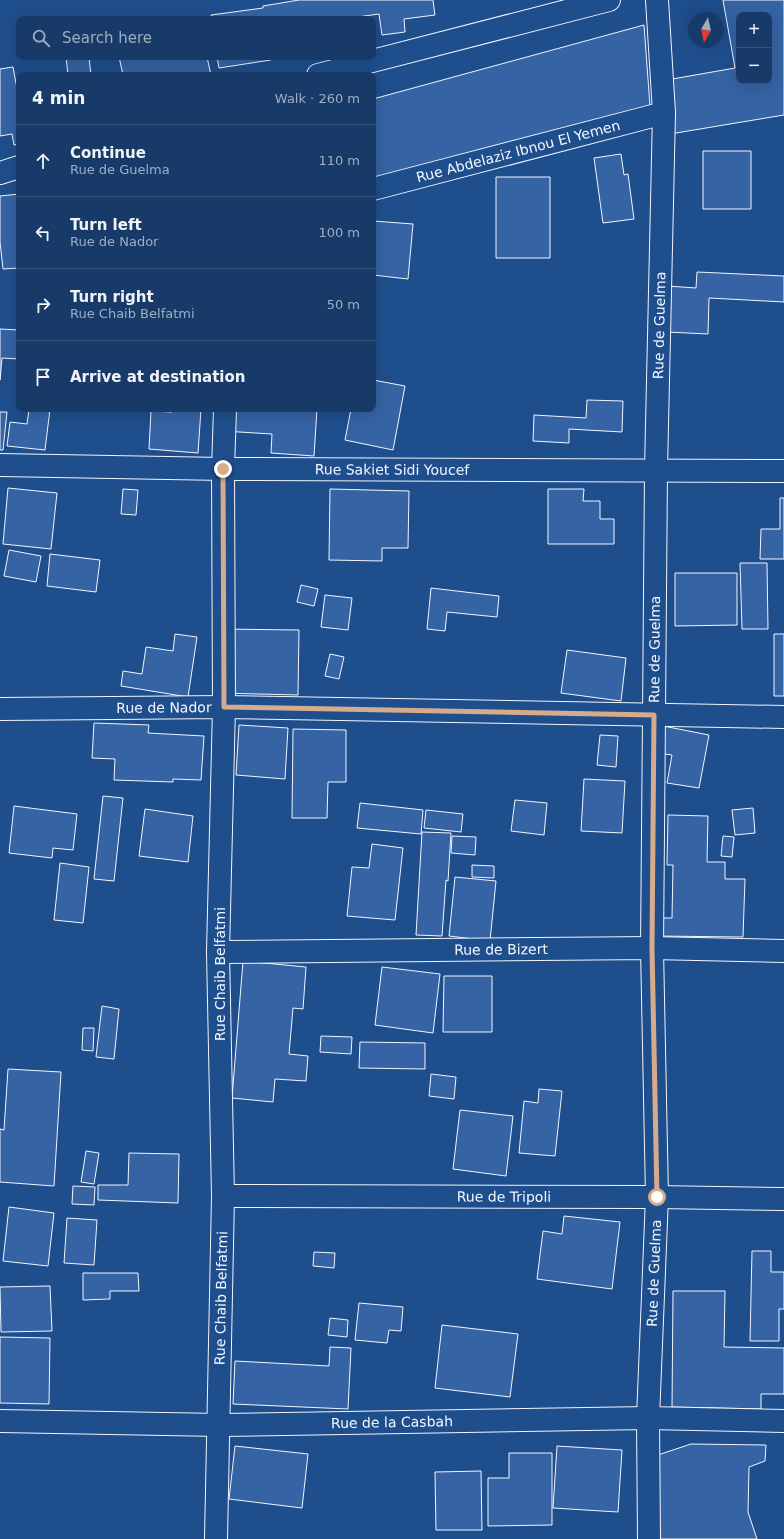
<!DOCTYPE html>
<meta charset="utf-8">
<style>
body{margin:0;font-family:"DejaVu Sans",sans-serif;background:#20416f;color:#f1f3f6}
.controls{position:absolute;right:12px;top:12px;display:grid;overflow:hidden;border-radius:8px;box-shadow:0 4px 16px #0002}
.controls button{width:36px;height:36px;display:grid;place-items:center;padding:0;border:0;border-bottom:1px solid #36547d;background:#173a69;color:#f1f3f6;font:20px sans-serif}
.compass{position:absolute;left:688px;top:12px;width:36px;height:36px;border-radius:50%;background:#173a69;box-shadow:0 4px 16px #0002;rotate:189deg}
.stop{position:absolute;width:12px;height:12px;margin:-9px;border:3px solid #d6ab8b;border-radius:50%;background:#fff}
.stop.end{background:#d6ab8b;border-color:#fff;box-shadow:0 1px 4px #0008}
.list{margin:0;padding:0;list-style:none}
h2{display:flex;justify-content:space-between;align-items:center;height:52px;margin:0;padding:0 16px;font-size:17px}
h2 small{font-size:13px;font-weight:400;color:#9eadc0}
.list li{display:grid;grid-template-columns:26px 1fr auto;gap:12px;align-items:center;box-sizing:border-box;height:72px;padding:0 16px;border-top:1px solid #36547d}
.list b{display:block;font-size:15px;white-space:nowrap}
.list p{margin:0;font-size:13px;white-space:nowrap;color:#9eadc0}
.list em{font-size:13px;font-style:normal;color:#9eadc0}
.icon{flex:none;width:22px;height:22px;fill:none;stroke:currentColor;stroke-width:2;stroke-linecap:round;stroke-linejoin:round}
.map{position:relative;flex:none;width:784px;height:1539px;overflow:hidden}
.search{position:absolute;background:#173a69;box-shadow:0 4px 16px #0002;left:16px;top:16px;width:360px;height:44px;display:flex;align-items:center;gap:10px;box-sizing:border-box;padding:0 14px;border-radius:8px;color:#9eadc0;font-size:15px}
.panel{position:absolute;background:#173a69;box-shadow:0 4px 16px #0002;left:16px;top:72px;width:360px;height:340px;border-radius:8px}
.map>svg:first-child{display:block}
.building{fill:#3563a3;stroke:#f2f6ff;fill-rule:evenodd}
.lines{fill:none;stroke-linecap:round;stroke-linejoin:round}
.street-casing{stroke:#f2f6ff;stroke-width:24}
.street{stroke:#1f4e8c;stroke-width:22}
.route{stroke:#d6ab8b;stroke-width:5}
.labels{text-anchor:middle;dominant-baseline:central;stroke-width:3;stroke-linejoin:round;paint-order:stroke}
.street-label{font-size:14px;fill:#f2f6ff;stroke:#1f4e8c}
</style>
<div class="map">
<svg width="784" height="1539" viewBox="0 0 784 1539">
<rect width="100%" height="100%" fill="#1f4e8c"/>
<path class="building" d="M 299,0 L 433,0 L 435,15 L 404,19 L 405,32 L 382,35 L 379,14 L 357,17 L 358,19 L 211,19 L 211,15 L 263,8 L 263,6 Z
M 723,0 L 784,0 L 784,115 L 670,134 L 661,81 L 735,68 ZM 739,15 L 769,15 L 769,81 L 739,81 Z
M 644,25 L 650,106 L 373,182 L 373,99 Z
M 66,57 L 89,57 L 91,75 L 68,75 Z
M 119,57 L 207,57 L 211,75 L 123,75 Z
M 217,57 L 270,57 L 271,60 L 219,68 Z
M 13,67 L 19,99 L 19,144 L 14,145 L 12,134 L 0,136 L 0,69 Z
M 703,151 L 751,151 L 751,209 L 703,209 Z
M 621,154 L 624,175 L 628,174 L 634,219 L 603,223 L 594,158 Z
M 496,177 L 550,177 L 550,258 L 496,258 Z
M 19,194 L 19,268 L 3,269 L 0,242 L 0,196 Z
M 373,221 L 413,224 L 408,279 L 373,275 Z
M 697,272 L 784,276 L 784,302 L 709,298 L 708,334 L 666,332 L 668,286 L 696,288 Z
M 0,329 L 19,330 L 19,359 L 2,358 L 0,380 Z
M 373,380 L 405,386 L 393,450 L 345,440 L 351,409 L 373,409 Z
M 587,400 L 623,401 L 622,432 L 569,429 L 569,443 L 533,441 L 534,415 L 586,418 Z
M 29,409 L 50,409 L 45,450 L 7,446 L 10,422 L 27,424 Z
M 172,409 L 201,409 L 198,453 L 149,449 L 151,411 L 172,412 Z
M 225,409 L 317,409 L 314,456 L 271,453 L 272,434 L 223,431 Z
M 0,412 L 7,412 L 3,450 L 0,450 Z
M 8,488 L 57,493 L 51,549 L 3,544 Z
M 123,489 L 138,490 L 136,515 L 121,514 Z
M 330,489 L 409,491 L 408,548 L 382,548 L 382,561 L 329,560 Z
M 548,489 L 584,489 L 583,501 L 600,501 L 600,519 L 614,519 L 614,544 L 548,544 Z
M 780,498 L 784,498 L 784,559 L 760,559 L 761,529 L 780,529 Z
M 9,550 L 41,556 L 36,582 L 4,576 Z
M 50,554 L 100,560 L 96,592 L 47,586 Z
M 740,563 L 767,563 L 768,629 L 742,629 Z
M 675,573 L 737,573 L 737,625 L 675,626 Z
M 301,585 L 318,589 L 314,606 L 297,602 Z
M 431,588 L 499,596 L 497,617 L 447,612 L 445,631 L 427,629 Z
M 325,595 L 352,598 L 348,630 L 321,627 Z
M 219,629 L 299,630 L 298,695 L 218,693 Z
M 175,634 L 197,637 L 188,697 L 121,686 L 123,671 L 142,674 L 146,647 L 173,651 Z
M 774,634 L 784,634 L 784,696 L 774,696 Z
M 567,650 L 626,658 L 621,701 L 561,693 Z
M 330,654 L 344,657 L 339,679 L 325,676 Z
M 94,723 L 149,725 L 148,733 L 204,736 L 201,780 L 173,779 L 173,782 L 114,780 L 115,759 L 92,758 Z
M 239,725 L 288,728 L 285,779 L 236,775 Z
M 663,726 L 709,735 L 699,788 L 667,783 L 672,755 L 658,753 Z
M 293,729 L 346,730 L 346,782 L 328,782 L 327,818 L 292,818 Z
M 600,735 L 618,736 L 616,767 L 597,765 Z
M 584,779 L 625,781 L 622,833 L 581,831 Z
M 103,796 L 123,798 L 114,881 L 94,879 Z
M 515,800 L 547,803 L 544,835 L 511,831 Z
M 360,803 L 423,810 L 421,834 L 357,828 Z
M 14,806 L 77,814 L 73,850 L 53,848 L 52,858 L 9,853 Z
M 753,808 L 755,833 L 735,835 L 732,810 Z
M 145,809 L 193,816 L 188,862 L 139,856 Z
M 426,810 L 463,814 L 461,832 L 424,828 Z
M 668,815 L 708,816 L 707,862 L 725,862 L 725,879 L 745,879 L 743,937 L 657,936 L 658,918 L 672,918 L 673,865 L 667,865 Z
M 422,832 L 451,833 L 448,881 L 446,880 L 442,936 L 416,935 Z
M 452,836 L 476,837 L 475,855 L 451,853 Z
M 723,836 L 734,837 L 732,857 L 721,856 Z
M 372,844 L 403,848 L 395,920 L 347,916 L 352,867 L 369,868 Z
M 60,863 L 89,867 L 83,923 L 54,920 Z
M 472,865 L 494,866 L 494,878 L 472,877 Z
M 455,877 L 496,881 L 490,941 L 449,936 Z
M 243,961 L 306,967 L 303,1009 L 293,1008 L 289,1054 L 308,1056 L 306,1081 L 275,1079 L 273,1102 L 232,1098 Z
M 382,967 L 440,974 L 433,1033 L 375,1025 Z
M 444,976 L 492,976 L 492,1032 L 443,1032 Z
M 102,1006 L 119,1009 L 114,1059 L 96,1057 Z
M 83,1028 L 94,1028 L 93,1051 L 82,1050 Z
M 321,1036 L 352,1037 L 351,1054 L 320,1052 Z
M 360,1042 L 425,1043 L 425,1069 L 359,1068 Z
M 8,1069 L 61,1072 L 54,1186 L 0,1182 L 0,1129 L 4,1130 Z
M 431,1074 L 456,1077 L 454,1099 L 429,1096 Z
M 539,1089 L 562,1091 L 555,1156 L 519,1153 L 524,1101 L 538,1103 Z
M 460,1110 L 513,1116 L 506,1176 L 453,1169 Z
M 86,1151 L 99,1153 L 94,1184 L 81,1182 Z
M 129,1153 L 179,1154 L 178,1203 L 98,1200 L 98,1185 L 128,1185 Z
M 73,1186 L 95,1187 L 94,1205 L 72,1204 Z
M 9,1207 L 54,1213 L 48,1266 L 3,1261 Z
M 564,1216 L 620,1222 L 612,1289 L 537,1279 L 543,1231 L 562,1234 Z
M 67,1218 L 97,1220 L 94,1265 L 64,1263 Z
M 752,1251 L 771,1251 L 771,1272 L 784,1272 L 784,1309 L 779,1309 L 779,1341 L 750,1341 Z
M 314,1252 L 335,1253 L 334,1268 L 313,1266 Z
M 83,1273 L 138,1273 L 139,1291 L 110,1291 L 110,1299 L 83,1300 Z
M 50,1286 L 52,1331 L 1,1332 L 0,1287 Z
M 673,1291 L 725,1291 L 724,1347 L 784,1348 L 784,1394 L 761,1394 L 761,1409 L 672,1407 Z
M 359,1303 L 403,1307 L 401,1331 L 389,1330 L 387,1343 L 355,1340 Z
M 330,1318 L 348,1320 L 347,1337 L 328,1335 Z
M 442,1325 L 518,1334 L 510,1397 L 435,1388 Z
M 0,1337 L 50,1338 L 49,1404 L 0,1403 Z
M 330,1347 L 351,1348 L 348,1409 L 233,1404 L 235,1361 L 329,1366 Z
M 691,1444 L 766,1445 L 765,1461 L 749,1467 L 748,1512 L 757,1539 L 645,1539 L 658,1455 Z
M 235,1446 L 308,1454 L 302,1508 L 229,1499 Z
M 557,1446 L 622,1450 L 618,1512 L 553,1508 Z
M 509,1453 L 552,1453 L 552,1525 L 488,1526 L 488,1478 L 509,1478 Z
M 481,1471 L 482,1530 L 436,1530 L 435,1472 Z"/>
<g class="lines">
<defs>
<g id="street">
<path d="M 318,75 L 609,0"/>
<path d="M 0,173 L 19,167"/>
<path id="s1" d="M 373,189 L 664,113"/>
<path id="s2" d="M 0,465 L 223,469 L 784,471"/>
<path id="s3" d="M 0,709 L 224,707 L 784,717"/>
<path id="s4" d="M 218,952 L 652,948 L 784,951"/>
<path id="s5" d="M 223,1196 L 657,1197 L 784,1199"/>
<path id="s6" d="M 0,1421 L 220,1425 L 648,1418 L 784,1421"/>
<path id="s7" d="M 216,1539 L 223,1196 L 218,952 L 224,707 L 223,469 L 225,409"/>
<path id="s8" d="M 649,1539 L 648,1418 L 657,1197 L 652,948 L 654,715 L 656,470 L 664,113 L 657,0"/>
</g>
</defs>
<use href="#street" class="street-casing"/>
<use href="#street" class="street"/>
</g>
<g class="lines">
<path class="route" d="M 223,469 L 224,707 L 654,715 L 652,948 L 657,1197"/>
</g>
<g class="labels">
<g class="street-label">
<text stroke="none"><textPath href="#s1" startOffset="150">Rue Abdelaziz Ibnou El Yemen</textPath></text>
<text stroke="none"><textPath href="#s8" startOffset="1214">Rue de Guelma</textPath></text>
<text stroke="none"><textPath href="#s2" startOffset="392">Rue Sakiet Sidi Youcef</textPath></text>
<text stroke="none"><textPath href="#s8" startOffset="890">Rue de Guelma</textPath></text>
<text stroke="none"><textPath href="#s3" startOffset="164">Rue de Nador</textPath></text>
<text stroke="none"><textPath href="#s4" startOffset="283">Rue de Bizert</textPath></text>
<text transform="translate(220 974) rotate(-90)">Rue Chaib Belfatmi</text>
<text stroke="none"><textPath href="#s5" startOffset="281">Rue de Tripoli</textPath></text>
<text stroke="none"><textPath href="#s8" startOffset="266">Rue de Guelma</textPath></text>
<text stroke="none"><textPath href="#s7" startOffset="241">Rue Chaib Belfatmi</textPath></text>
<text stroke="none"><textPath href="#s6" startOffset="392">Rue de la Casbah</textPath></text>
</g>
</g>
</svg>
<div class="controls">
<button>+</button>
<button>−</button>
</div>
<svg class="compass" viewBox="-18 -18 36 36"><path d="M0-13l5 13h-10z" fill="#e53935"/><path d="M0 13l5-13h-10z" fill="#9eadc0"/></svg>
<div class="stop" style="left:657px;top:1197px"></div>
<div class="stop end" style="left:223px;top:469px"></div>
<div class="search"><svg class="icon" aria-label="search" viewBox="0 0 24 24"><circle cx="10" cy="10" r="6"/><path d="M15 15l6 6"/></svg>Search here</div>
<section class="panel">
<h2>4 min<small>Walk · 260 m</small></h2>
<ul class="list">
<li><svg class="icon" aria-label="ahead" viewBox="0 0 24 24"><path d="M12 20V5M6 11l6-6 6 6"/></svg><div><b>Continue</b><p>Rue de Guelma</p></div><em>110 m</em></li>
<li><svg class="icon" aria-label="left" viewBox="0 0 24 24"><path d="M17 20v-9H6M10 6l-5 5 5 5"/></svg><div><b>Turn left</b><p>Rue de Nador</p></div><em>100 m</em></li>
<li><svg class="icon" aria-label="right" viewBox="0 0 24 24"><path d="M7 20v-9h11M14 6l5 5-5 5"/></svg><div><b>Turn right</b><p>Rue Chaib Belfatmi</p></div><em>50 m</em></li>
<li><svg class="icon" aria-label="arrive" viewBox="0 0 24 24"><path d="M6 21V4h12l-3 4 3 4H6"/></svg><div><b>Arrive at destination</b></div></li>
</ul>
</section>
</div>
